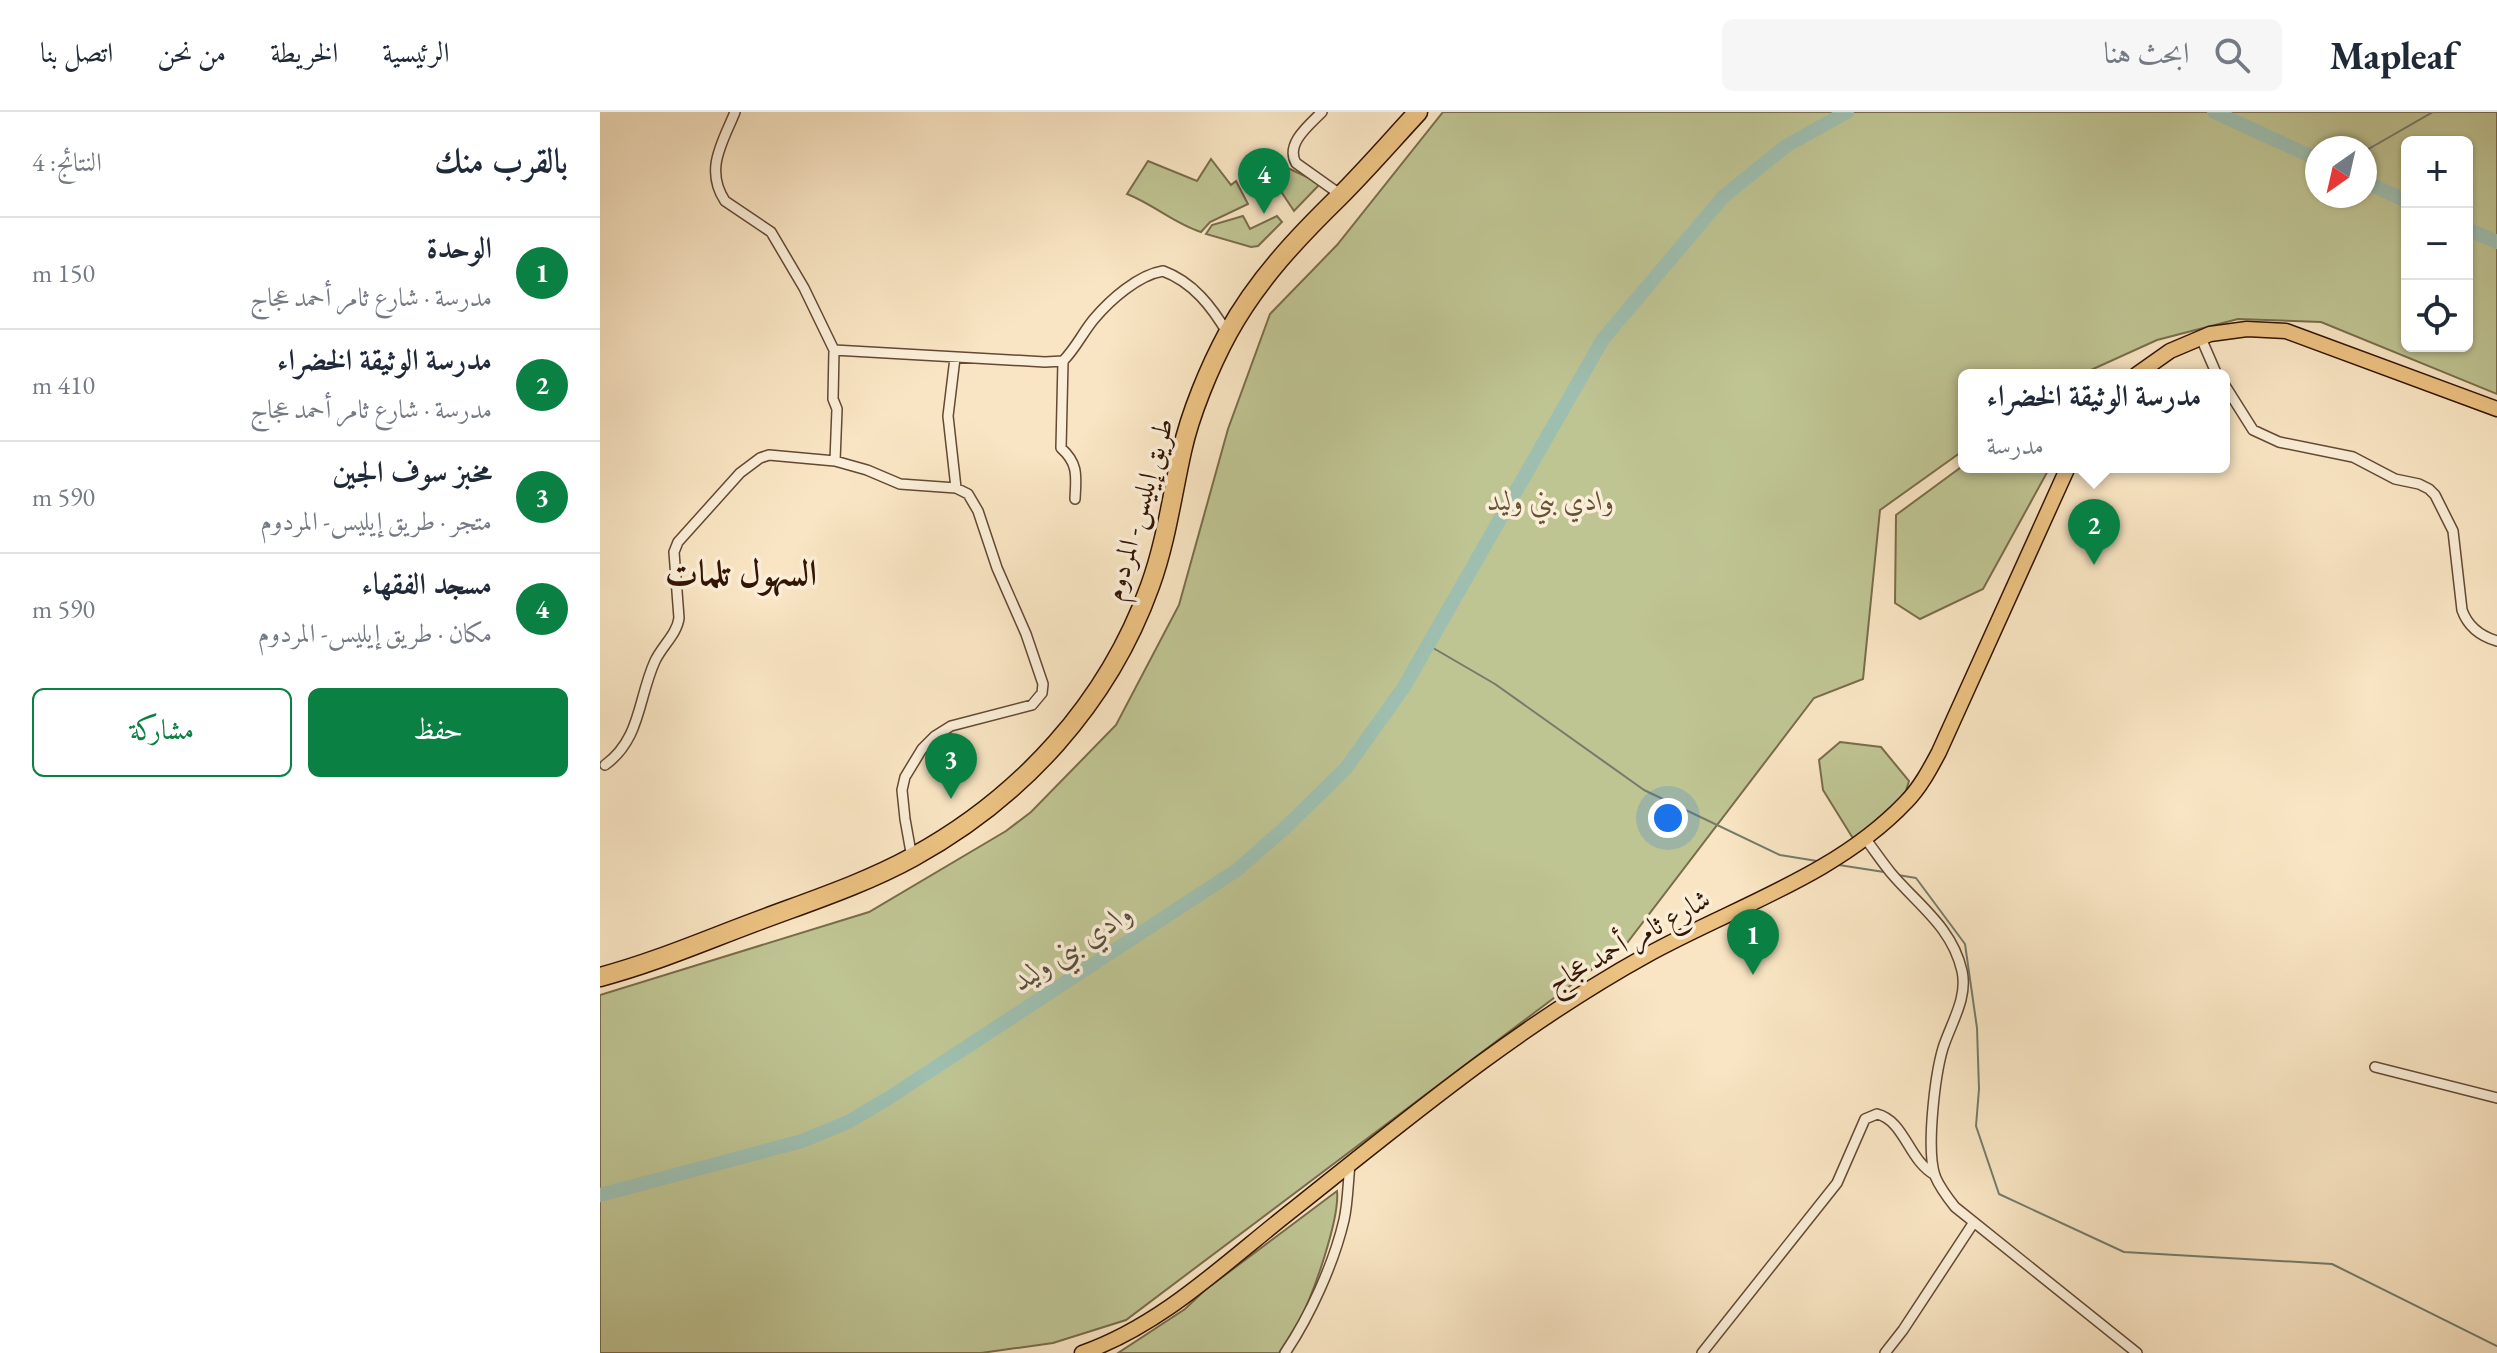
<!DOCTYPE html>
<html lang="ar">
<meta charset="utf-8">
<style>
body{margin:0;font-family:"EB Garamond",Amiri,serif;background:#f6f6f7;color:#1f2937;direction:rtl}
.controls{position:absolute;right:24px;top:24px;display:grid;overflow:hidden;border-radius:12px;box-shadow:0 2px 6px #0004}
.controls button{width:72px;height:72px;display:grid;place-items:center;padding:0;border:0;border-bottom:2px solid #e0e1e3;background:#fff;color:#1f2937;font:40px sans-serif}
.compass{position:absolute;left:1705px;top:24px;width:72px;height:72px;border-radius:50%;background:#fff;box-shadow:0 2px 6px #0004;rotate:214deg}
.you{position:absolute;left:1068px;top:706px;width:28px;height:28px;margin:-20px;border:6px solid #fff;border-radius:50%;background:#1a73e8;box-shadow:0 0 0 12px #1a73e833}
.badge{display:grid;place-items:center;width:52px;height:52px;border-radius:50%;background:#0b8043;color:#fff;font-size:26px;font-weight:700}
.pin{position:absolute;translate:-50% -66px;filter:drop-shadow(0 2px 4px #0008)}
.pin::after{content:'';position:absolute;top:42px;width:28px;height:24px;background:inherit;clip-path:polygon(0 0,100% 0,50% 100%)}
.popup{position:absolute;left:1358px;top:257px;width:272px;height:104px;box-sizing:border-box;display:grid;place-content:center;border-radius:12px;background:#fff;filter:drop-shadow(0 2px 6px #0005);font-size:26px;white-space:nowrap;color:#747a83}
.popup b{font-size:30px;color:#1f2937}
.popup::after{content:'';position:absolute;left:50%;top:100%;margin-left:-16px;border:16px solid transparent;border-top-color:#fff}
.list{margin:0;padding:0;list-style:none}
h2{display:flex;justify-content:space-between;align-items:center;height:104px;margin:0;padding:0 32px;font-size:34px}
h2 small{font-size:26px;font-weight:400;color:#747a83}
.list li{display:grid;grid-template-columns:52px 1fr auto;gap:24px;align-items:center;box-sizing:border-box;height:112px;padding:0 32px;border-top:2px solid #e0e1e3}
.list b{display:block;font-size:30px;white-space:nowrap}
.list p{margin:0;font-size:26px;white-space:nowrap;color:#747a83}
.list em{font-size:26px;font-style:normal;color:#747a83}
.actions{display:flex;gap:16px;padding:24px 32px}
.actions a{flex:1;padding:18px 0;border:2px solid #0b8043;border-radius:12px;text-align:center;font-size:28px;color:#0b8043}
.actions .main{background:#0b8043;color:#fff}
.icon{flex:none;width:44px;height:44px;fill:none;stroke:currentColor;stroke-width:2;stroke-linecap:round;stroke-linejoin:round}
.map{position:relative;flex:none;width:1897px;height:1241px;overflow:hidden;direction:ltr}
header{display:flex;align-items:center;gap:48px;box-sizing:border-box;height:112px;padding:0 40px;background:#fff;border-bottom:2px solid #e0e1e3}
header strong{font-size:38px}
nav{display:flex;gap:44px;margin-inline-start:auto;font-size:28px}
.search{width:560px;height:72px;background:#f6f6f7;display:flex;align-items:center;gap:20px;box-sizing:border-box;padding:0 28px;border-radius:12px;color:#747a83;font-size:30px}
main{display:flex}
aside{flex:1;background:#fff}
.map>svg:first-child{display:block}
.green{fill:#bfc493;stroke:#796c4b;stroke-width:2;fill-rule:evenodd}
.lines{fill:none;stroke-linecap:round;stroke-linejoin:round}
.stream{stroke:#737b6b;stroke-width:2}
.river{stroke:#9ebfb0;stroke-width:14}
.street-casing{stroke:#644933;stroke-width:12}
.primary-casing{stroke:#331503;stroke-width:17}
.highway-casing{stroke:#331503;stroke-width:21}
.street{stroke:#fbeed8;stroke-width:9}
.primary{stroke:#ecc282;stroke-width:14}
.highway{stroke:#ecc282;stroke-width:18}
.labels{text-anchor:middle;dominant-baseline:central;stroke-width:7;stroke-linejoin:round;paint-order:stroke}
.park-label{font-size:28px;font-style:italic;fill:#645235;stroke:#fbeed8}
.street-label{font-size:28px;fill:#331503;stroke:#fbeed8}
.water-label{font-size:30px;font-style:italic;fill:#585040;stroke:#fbeed8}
.district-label{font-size:36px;font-weight:bold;fill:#331503;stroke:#fbeed8}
</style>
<header>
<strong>Mapleaf</strong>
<div class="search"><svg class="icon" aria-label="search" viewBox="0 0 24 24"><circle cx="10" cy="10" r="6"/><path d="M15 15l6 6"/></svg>ابحث هنا</div>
<nav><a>الرئيسية</a><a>الخريطة</a><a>من نحن</a><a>اتصل بنا</a></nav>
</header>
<main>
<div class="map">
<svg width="1897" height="1241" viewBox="0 0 1897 1241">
<rect width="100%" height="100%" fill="#f9e5c3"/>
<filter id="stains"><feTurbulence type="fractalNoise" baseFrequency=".0025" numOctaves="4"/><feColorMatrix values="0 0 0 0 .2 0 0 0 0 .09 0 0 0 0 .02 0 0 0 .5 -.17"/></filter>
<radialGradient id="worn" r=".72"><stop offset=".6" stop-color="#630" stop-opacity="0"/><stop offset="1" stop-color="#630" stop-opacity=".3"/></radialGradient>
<path class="green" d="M 843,0 L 1897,0 L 1897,282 L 1721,210 L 1638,207 L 1557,228 L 1480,263 L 1364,263 L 1364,338 L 1280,398 L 1263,567 L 1214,586 L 1027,831 L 526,1208 L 453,1231 L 381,1241 L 0,1241 L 0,883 L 269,800 L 406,719 L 431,700 L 516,613 L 579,493 L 628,317 L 670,202 L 737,133 ZM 1807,30 L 1867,30 L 1867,234 L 1807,234 ZM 1717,36 L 1765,36 L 1765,84 L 1717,84 Z
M 611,47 L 631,73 L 636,69 L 648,92 L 610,110 L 601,120 C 575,112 553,92 527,82 L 548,49 L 597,69 Z
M 681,53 L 718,70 L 718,74 L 694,99 L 670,63 Z
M 643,104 L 650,117 L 677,104 L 682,110 L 658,134 L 651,135 L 606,122 L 612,113 Z
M 1364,353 L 1450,355 L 1383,477 L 1320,507 L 1295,491 L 1296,403 Z
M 1240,630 L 1281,635 L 1309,669 L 1305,682 L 1254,728 L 1223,678 L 1219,648 Z
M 737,1079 C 740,1106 713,1184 699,1209 C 693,1220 685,1231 679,1241 L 518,1241 L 585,1197 L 605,1178 Z"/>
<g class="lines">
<path class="stream" d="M 1765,39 L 1833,0
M 828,533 L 895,572 L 1044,678 L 1180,743 L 1217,749
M 1239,753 L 1284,760
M 1298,763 L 1316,766 L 1365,832 L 1377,916 L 1379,977 L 1376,1014 L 1399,1082 L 1524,1140 L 1732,1152 L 1897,1234"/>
<path class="river" d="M 1614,0 L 1717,47
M 1765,70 L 1807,89
M 1867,117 L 1897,130
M 0,1083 L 202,1029 L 248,1010 L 287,987 L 637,758 L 688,713 L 746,656 L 804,575 L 1003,227 L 1123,85 L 1186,34 L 1247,0"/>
<defs>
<path id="street" d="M 135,0 C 123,30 104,57 125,89 L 171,120 L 204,176 L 234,238 L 445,250 L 463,249 C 476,236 483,220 494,207 C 510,188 538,163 563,159 C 593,170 612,195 628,222
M 722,0 C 709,13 685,32 696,51 L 741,83
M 1601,226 L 1617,263
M 234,238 L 233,287 L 237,297 L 235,349
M 355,246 L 348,304 L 356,376
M 463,249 L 461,336 C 479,352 476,365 475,387
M 1624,272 L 1653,318 L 1679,330 L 1753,345 L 1795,367 L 1819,372 L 1829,377 L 1835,383 L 1853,419 L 1862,498 C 1868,515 1880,524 1897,529
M 5,653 C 41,627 38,586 55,549 C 62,534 77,522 79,506 L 74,440 L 78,430 L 140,361 L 160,346 L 169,343 L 235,349 L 267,358 L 300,372 L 356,376 L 368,382 L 378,399 L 397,456 L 426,522 L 443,572 L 442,581 L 432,593 L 351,614 L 335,624 L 322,637 L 305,665 L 302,678 L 305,707 L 312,746
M 1265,726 C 1274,738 1282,750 1291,761 C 1318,793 1352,815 1362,859 C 1368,886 1351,911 1343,936 C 1335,963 1326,1037 1335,1064 C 1340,1076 1347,1085 1355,1095 L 1537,1241
M 1775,955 L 1897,986
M 685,1241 C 710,1204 734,1151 744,1108 C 748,1090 748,1070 750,1052
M 1102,1241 L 1237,1071 L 1265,1007 L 1277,1002 C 1305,1009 1308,1048 1335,1063
M 1285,1241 L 1303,1218 L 1374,1110"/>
<path id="primary" d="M 1536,263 L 1570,239 L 1610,222 L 1647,217 L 1686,219 L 1897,297
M 482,1241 C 563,1213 628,1148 695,1096 C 808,1006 920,913 1047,843 C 1134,795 1237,763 1306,690 C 1320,676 1330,657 1339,640 L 1468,355"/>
<path id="highway" d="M 0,865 C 53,851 104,829 155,810 C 208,790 264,772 313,745 C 421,686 508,591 550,474 C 566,430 572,384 582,339 C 590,302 610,254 628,221 C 657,168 698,125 740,84 C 767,57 792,28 818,0"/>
</defs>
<use href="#street" class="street-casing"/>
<use href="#primary" class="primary-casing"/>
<use href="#highway" class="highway-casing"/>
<use href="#street" class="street"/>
<use href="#primary" class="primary"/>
<use href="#highway" class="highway"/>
</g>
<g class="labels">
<g class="park-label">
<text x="951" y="388">وادي بني وليد</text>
</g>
<g class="street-label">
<text transform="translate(538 397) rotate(-74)">طريق إيليس- المردوم</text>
<text transform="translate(1028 828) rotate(-29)">شارع ثامر أحمد عجاج</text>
</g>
<g class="water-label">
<text transform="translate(472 834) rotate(-33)">وادي بني وليد</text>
</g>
<g class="district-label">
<text x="141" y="460">السهول تلمات</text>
</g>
</g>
<rect width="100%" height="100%" filter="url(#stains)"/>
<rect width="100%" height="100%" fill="url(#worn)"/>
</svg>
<div class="controls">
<button>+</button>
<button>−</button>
<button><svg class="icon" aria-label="locate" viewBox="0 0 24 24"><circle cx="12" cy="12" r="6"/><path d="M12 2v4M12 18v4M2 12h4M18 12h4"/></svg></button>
</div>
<svg class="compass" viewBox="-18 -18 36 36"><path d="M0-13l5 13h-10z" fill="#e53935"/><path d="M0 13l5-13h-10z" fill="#747a83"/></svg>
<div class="you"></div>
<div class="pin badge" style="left:1153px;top:863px">1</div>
<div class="pin badge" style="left:1494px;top:453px">2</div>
<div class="popup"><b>مدرسة الوثيقة الخضراء</b>مدرسة</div>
<div class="pin badge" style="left:351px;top:687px">3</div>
<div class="pin badge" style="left:664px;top:102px">4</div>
</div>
<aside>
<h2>بالقرب منك<small>النتائج: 4</small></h2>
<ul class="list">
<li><span class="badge">1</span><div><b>الوحدة</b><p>مدرسة · شارع ثامر أحمد عجاج</p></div><em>150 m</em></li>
<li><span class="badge">2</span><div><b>مدرسة الوثيقة الخضراء</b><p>مدرسة · شارع ثامر أحمد عجاج</p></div><em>410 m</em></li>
<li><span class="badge">3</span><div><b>مخبز سوف الجين</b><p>متجر · طريق إيليس- المردوم</p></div><em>590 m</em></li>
<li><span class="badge">4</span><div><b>مسجد الفقهاء</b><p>مكان · طريق إيليس- المردوم</p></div><em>590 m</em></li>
</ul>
<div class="actions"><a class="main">حفظ</a><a>مشاركة</a></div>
</aside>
</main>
